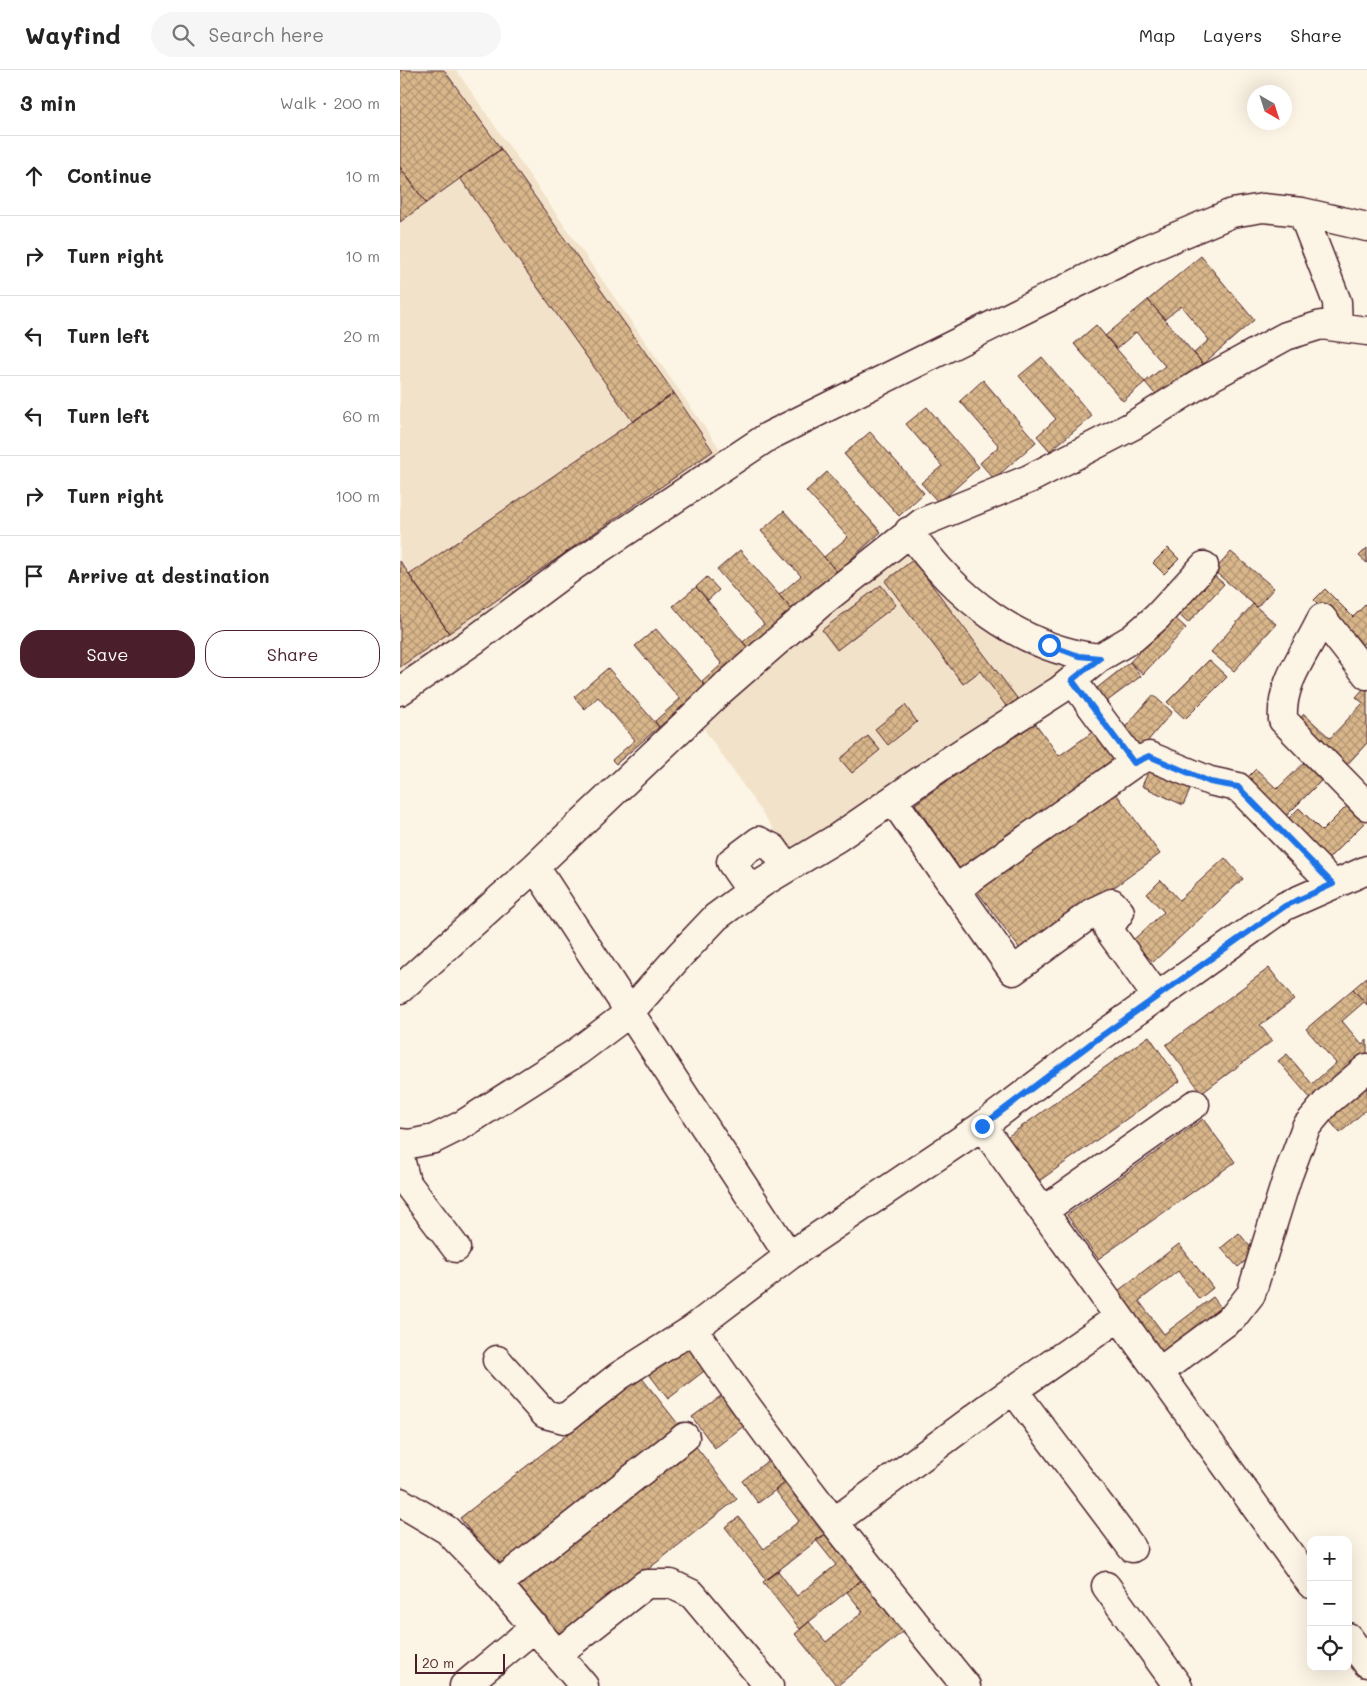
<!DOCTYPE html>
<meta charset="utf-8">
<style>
body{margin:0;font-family:Mali,sans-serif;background:#f6f6f6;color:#222}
.controls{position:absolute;right:15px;bottom:15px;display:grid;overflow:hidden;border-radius:10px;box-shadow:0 5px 20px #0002}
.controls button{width:45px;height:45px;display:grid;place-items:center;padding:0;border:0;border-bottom:1px solid #e0e0e0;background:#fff;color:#222;font:25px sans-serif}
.compass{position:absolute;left:847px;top:15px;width:45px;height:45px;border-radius:50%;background:#fff;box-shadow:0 5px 20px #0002;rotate:141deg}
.scale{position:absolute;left:15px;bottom:12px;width:90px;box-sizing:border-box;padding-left:5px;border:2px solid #4a1f2b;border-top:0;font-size:14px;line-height:18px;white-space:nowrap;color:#4a1f2b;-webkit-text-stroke:4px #fcf5e5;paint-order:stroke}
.stop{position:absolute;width:15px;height:15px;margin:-11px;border:4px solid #1a73e8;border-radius:50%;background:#fff}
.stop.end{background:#1a73e8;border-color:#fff;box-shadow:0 1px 5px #0008}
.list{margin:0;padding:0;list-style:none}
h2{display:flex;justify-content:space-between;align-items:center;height:65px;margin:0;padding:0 20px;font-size:21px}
h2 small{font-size:16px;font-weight:400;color:#767676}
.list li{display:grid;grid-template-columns:32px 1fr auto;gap:15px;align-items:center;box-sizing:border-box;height:80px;padding:0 20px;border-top:1px solid #e0e0e0}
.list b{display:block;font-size:19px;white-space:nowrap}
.list em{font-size:16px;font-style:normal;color:#767676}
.actions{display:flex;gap:10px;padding:15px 20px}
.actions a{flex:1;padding:11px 0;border:1px solid #4a1f2b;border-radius:20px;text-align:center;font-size:18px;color:#4a1f2b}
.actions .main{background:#4a1f2b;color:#fff}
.icon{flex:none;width:28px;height:28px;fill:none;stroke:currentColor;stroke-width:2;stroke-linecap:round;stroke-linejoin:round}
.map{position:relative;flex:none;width:967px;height:1616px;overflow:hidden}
header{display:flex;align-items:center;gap:30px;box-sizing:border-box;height:70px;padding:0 25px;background:#fff;border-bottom:1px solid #e0e0e0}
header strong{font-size:24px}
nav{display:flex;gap:28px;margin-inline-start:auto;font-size:18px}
.search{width:350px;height:45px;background:#f6f6f6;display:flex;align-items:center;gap:12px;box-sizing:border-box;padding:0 18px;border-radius:28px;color:#767676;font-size:19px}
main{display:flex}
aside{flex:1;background:#fff}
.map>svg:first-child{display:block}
.built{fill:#f2e2ca}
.building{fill:url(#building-cross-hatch);stroke:#4a1f2b}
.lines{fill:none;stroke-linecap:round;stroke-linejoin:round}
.minor-casing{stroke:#4a1f2b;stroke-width:31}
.minor{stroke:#fcf5e5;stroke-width:28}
.route{stroke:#1a73e8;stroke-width:6}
</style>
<header>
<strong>Wayfind</strong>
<div class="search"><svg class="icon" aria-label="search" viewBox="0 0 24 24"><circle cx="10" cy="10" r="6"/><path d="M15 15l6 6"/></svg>Search here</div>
<nav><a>Map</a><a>Layers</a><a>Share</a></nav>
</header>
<main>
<aside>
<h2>3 min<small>Walk · 200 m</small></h2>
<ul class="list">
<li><svg class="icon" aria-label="ahead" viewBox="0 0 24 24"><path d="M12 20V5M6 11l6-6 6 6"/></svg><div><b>Continue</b></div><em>10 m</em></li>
<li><svg class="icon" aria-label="right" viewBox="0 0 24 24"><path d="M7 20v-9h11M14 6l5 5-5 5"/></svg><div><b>Turn right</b></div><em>10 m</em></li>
<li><svg class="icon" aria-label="left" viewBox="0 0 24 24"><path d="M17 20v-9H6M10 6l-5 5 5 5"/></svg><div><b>Turn left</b></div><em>20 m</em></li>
<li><svg class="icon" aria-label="left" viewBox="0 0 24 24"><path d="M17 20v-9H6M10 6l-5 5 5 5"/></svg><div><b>Turn left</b></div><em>60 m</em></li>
<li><svg class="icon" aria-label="right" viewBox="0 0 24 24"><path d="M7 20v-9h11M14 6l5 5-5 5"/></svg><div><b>Turn right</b></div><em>100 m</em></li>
<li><svg class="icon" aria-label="arrive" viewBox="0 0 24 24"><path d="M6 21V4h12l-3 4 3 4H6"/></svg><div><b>Arrive at destination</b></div></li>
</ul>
<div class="actions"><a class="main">Save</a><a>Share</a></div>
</aside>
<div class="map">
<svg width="967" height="1616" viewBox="0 0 967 1616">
<defs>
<pattern id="building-cross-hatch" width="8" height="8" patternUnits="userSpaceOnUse" patternTransform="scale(1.25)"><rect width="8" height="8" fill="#d9b78b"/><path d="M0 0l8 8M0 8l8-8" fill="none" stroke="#b29472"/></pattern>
</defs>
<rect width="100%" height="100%" fill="#fcf5e5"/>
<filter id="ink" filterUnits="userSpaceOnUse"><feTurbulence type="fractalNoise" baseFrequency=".02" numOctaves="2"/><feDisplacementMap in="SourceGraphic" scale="10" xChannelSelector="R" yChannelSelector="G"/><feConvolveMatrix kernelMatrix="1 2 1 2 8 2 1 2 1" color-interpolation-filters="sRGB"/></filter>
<g filter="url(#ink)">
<path class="built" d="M 0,0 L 56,0 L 329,392 L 0,621 Z
M 509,461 L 581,538 L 699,588 L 399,791 L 382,771 L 294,645 Z"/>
<path class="building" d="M 0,0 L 44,0 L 101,79 L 26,133 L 0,97 Z
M 101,79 L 274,323 L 233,352 L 60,108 Z
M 0,97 L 26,133 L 0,152 Z
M 801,186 L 854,250 L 803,294 L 794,283 L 809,270 L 781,236 L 765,249 L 748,230 Z
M 748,230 L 803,294 L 760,330 L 745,312 L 765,296 L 736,262 L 716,279 L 705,266 Z
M 696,255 L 745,312 L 723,331 L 674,274 Z
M 642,287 L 692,346 L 650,381 L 637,366 L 656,349 L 619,306 Z
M 583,310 L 636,372 L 594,409 L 580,393 L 599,376 L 560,331 Z
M 274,323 L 313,381 L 49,563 L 9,505 Z
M 527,337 L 579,397 L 539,433 L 521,413 L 542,396 L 506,354 Z
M 470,362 L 524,423 L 499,446 L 444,384 Z
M 427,402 L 481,462 L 437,502 L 424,487 L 448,467 L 406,421 Z
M 384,441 L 437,502 L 393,541 L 379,525 L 401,506 L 361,461 Z
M 768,478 L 779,489 L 764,504 L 753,493 Z
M 967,478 L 967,493 L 959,486 Z
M 340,480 L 393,541 L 349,579 L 343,572 L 364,554 L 317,500 Z
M 831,482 L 874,518 L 857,537 L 814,501 Z
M 513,490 L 620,632 L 609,640 L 580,601 L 563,614 L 485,511 Z
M 0,491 L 49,563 L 0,597 Z
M 812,504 L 824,514 L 788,553 L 777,543 Z
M 307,507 L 319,520 L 308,530 L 296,517 Z
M 481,515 L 496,535 L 437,580 L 422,560 Z
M 296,517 L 349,579 L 306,617 L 302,612 L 322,594 L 273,536 Z
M 925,519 L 953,547 L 967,533 L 967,570 L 960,577 L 914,530 Z
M 853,534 L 876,554 L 834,601 L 811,582 Z
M 773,546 L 786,558 L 743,604 L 730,592 Z
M 256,559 L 306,617 L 259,657 L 255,651 L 280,629 L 235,576 Z
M 809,590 L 827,607 L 785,649 L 767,632 Z
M 730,592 L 741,606 L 702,635 L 692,622 Z
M 208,598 L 259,657 L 216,694 L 212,690 L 235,670 L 198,627 L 185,639 L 174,627 Z
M 967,615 L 967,673 L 943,699 L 894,655 L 904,644 L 930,668 L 963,633 L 956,627 Z
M 753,625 L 772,642 L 741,679 L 721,662 Z
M 505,635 L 517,652 L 488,675 L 475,659 Z
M 633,650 L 659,686 L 698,658 L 719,689 L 562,802 L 515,734 Z
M 468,666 L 480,680 L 452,703 L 440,689 Z
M 909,688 L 927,705 L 885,747 L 846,709 L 856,699 L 877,719 Z
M 751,696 L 792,716 L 783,735 L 742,716 Z
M 715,722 L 760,784 L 623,883 L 577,821 Z
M 952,731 L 967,746 L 967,750 L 928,789 L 888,749 L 899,738 L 922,761 Z
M 825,788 L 843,809 L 753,892 L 732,871 L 764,842 L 747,824 L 761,810 L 779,830 Z
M 869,898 L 894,930 L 860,955 L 872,971 L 802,1023 L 766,975 Z
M 967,907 L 967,935 L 953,919 Z
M 953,919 L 964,932 L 942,951 L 962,975 L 967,970 L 967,984 L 912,1030 L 878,991 L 887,984 L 912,1014 L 936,993 L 906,959 Z
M 749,966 L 780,1011 L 639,1111 L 607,1067 Z
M 967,1015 L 967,1039 L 940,1063 L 929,1050 Z
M 803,1049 L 835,1092 L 698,1189 L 667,1145 Z
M 839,1163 L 855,1183 L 838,1197 L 821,1178 Z
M 779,1174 L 813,1218 L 799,1229 L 778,1201 L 739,1231 L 764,1264 L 813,1227 L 825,1243 L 765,1290 L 714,1224 Z
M 289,1273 L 308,1298 L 268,1329 L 249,1304 Z
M 241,1307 L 282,1359 L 101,1501 L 60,1448 Z
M 322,1325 L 345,1355 L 315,1378 L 292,1347 Z
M 294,1374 L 337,1429 L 157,1571 L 114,1517 Z
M 371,1388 L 388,1411 L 358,1433 L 342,1411 Z
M 388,1411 L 428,1462 L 366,1510 L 325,1457 L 339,1447 L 364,1479 L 399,1451 L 375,1420 Z
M 428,1462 L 464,1508 L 400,1559 L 363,1512 L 378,1501 L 397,1526 L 436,1495 L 416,1470 Z
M 464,1508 L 506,1559 L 437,1616 L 395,1564 L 409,1552 L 426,1572 L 463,1542 L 447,1522 Z"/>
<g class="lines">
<defs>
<path id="minor" d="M 902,142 L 937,232 L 938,257
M 509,461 C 554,526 620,579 699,588
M 922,548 C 907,582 880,611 883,650 L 967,736
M 922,548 L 967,605
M 672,610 L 734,693
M 0,621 L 73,571 L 175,495 L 369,366 L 742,181 L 832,143 L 863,138 L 902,142 L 967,157
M 493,730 L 613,901 L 693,842 L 712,833 L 720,842 L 708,859 L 758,928
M 135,797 L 389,1186
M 556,819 L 734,693 L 749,686 L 810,711 L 838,717 L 933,814
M 351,821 L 331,792 L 359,771 L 373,778 L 387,798
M 0,919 L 135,797 L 320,621 L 422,532 L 523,452 L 629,409 L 732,356 L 809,308 L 886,266 L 921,255 L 967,261
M 582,1056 L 911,1514
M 0,1073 L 10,1074 L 34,1069 L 62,1055 L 177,982 L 230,942 L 279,886 L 316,847 L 362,813 L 437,768 L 549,691 L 660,620 L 699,588 L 733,568 L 757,547 L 804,496
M 0,1073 L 1,1092 L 6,1112 L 56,1178
M 643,1141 L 795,1034
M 293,1259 C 376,1383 471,1500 566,1616
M 97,1290 L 145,1344 L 164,1349 L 219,1306 L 293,1259 L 389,1186 L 582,1056 L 693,972 L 885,836 L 967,800
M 759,1302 L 833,1247 L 851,1224 L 887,1108 L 906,1057 L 927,1032 L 967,998
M 614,1321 L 732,1478
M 0,1432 L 47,1460 L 85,1499 L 184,1616
M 434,1452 L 592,1335 L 719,1247
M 98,1514 L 285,1367
M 706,1516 L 778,1616
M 948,1567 L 967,1593
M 157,1584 L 246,1514 L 271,1514 L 292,1524 L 369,1616
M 64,1616 L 135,1557"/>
</defs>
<use href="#minor" class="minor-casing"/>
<use href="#minor" class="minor"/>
</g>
</g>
<g class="lines" filter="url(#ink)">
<path class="route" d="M 582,1056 L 693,972 L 885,836 L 933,814 L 838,717 L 810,712 L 749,686 L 734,693 L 672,610 L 700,588 L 679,586 L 649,575"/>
</g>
</svg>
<div class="controls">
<button>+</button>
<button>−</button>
<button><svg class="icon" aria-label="locate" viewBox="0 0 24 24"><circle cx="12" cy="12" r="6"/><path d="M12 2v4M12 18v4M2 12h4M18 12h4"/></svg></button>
</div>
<svg class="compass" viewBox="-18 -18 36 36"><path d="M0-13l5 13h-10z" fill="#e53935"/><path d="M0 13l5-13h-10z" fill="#767676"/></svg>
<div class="scale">20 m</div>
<div class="stop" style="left:649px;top:575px"></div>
<div class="stop end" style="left:582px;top:1056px"></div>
</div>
</main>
